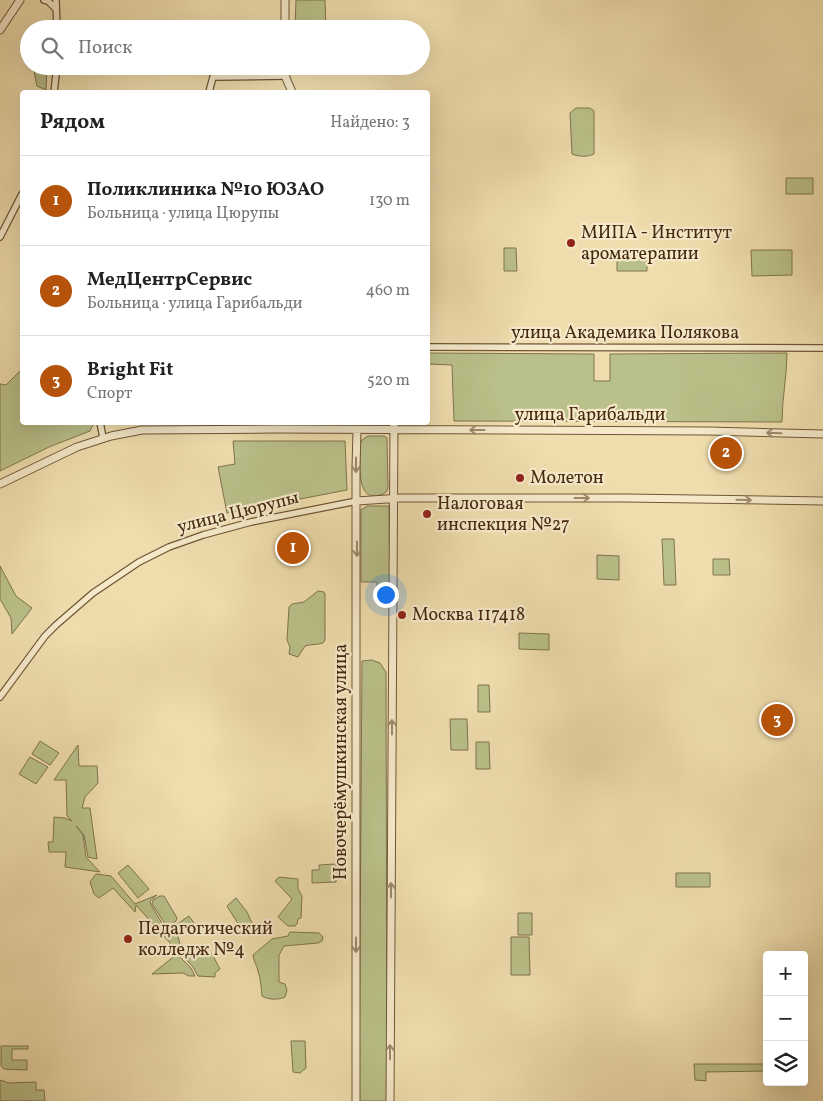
<!DOCTYPE html>
<html lang="ru">
<meta charset="utf-8">
<style>
body{margin:0;font-family:Vollkorn,serif;background:#f2f2f2;color:#222}
.controls{position:absolute;right:15px;bottom:15px;display:grid;overflow:hidden;border-radius:5px;box-shadow:0 5px 20px #0002}
.controls button{width:45px;height:45px;display:grid;place-items:center;padding:0;border:0;border-bottom:1px solid #e0e0e0;background:#fff;color:#222;font:25px sans-serif}
.you{position:absolute;left:385px;top:594px;width:18px;height:18px;margin:-12px;border:4px solid #fff;border-radius:50%;background:#1a73e8;box-shadow:0 0 0 8px #1a73e833}
.badge{display:grid;place-items:center;width:32px;height:32px;border-radius:50%;background:#b45309;color:#fff;font-size:16px;font-weight:700}
.pin{position:absolute;translate:-50% -50%;border:2px solid #fff;box-shadow:0 1px 5px #0006}
.list{margin:0;padding:0;list-style:none}
h2{display:flex;justify-content:space-between;align-items:center;height:65px;margin:0;padding:0 20px;font-size:21px}
h2 small{font-size:16px;font-weight:400;color:#767676}
.list li{display:grid;grid-template-columns:32px 1fr auto;gap:15px;align-items:center;box-sizing:border-box;height:90px;padding:0 20px;border-top:1px solid #e0e0e0}
.list b{display:block;font-size:19px;white-space:nowrap}
.list p{margin:0;font-size:16px;white-space:nowrap;color:#767676}
.list em{font-size:16px;font-style:normal;color:#767676}
.icon{flex:none;width:28px;height:28px;fill:none;stroke:currentColor;stroke-width:2;stroke-linecap:round;stroke-linejoin:round}
.map{position:relative;flex:none;width:823px;height:1101px;overflow:hidden}
.search{position:absolute;background:#fff;box-shadow:0 5px 20px #0002;left:20px;top:20px;width:410px;height:55px;display:flex;align-items:center;gap:12px;box-sizing:border-box;padding:0 18px;border-radius:28px;color:#767676;font-size:19px}
.panel{position:absolute;background:#fff;box-shadow:0 5px 20px #0002;left:20px;top:90px;width:410px;height:335px;border-radius:5px}
.map>svg:first-child{display:block}
.green{fill:#bac089;stroke:#80744c}
.lines{fill:none;stroke-linecap:round;stroke-linejoin:round}
.minor-casing{stroke:#705636;stroke-width:8}
.tertiary-casing{stroke:#705636;stroke-width:9}
.minor{stroke:#f5e9ca;stroke-width:5.5}
.tertiary{stroke:#f5e9ca;stroke-width:7}
.oneway{stroke:#9d896c}
.poi-dot{fill:#8f2418;stroke:#f5e9ca;stroke-width:2}
.labels{text-anchor:middle;dominant-baseline:central;stroke-width:4.5;stroke-linejoin:round;paint-order:stroke}
.poi-label{font-size:18px;fill:#45290f;stroke:#f5e9ca;text-anchor:start}
.street-label{font-size:18px;fill:#45290f;stroke:#f5e9ca}
</style>
<div class="map">
<svg width="823" height="1101" viewBox="0 0 823 1101">
<rect width="100%" height="100%" fill="#efddad"/>
<filter id="stains"><feTurbulence type="fractalNoise" baseFrequency=".004" numOctaves="4"/><feColorMatrix values="0 0 0 0 .2 0 0 0 0 .09 0 0 0 0 .02 0 0 0 .5 -.17"/></filter>
<radialGradient id="worn" r=".72"><stop offset=".6" stop-color="#630" stop-opacity="0"/><stop offset="1" stop-color="#630" stop-opacity=".3"/></radialGradient>
<path class="green" d="M 296,0 L 325,0 L 326,29 L 295,29 Z
M 33,66 L 47,66 L 46,90 L 37,86 Z
M 576,108 L 590,108 L 594,111 L 594,154 C 587,157 580,157 572,154 L 570,113 Z
M 786,178 L 813,178 L 813,194 L 786,194 Z
M 504,248 L 516,248 L 517,271 L 504,271 Z
M 751,250 L 792,250 L 792,275 L 752,276 Z
M 617,256 L 647,256 L 647,271 L 617,271 Z
M 428,353 L 594,354 L 594,381 L 610,381 L 610,354 L 787,353 C 787,376 782,398 782,422 L 454,421 L 452,365 L 428,364 Z
M 22,369 L 22,422 L 94,423 L 90,431 L 49,447 L 0,471 L 0,384 L 6,385 Z
M 368,436 L 384,436 L 387,438 L 388,488 L 386,492 C 382,495 380,495 375,496 C 355,497 361,457 360,444 L 362,440 Z
M 233,441 L 345,441 L 347,490 L 227,513 L 218,467 L 235,464 Z
M 367,506 L 389,506 L 390,594 L 385,594 L 385,598 L 377,597 L 377,582 L 361,582 L 361,510 Z
M 662,539 L 674,539 L 676,585 L 664,585 Z
M 597,555 L 619,556 L 619,580 L 597,579 Z
M 713,559 L 729,559 L 730,575 L 713,575 Z
M 0,566 L 16,596 L 32,608 L 12,634 L 11,618 L 0,599 Z
M 318,591 L 324,592 L 325,594 L 325,640 L 323,643 C 317,645 311,644 305,646 L 298,657 L 289,654 L 290,647 L 287,640 L 289,607 L 292,604 L 304,602 Z
M 519,633 L 549,634 L 549,650 L 519,649 Z
M 372,660 L 380,663 L 386,672 L 387,1101 L 359,1101 L 362,661 Z
M 478,685 L 489,685 L 490,712 L 478,712 Z
M 450,719 L 467,719 L 468,750 L 451,750 Z
M 40,741 L 59,753 L 50,765 L 32,754 Z
M 476,742 L 489,742 L 490,769 L 476,769 Z
M 78,745 L 79,766 L 97,766 L 98,783 L 85,797 L 82,808 L 90,808 L 97,859 L 88,857 L 84,835 L 76,826 L 83,835 L 86,857 L 100,872 L 65,867 L 66,852 L 49,852 L 48,842 L 53,842 L 54,817 L 65,818 L 72,821 L 67,816 L 66,780 L 54,780 Z
M 30,757 L 48,767 L 36,784 L 19,774 Z
M 336,864 L 336,882 L 312,883 L 312,870 L 319,870 L 319,865 Z
M 128,865 L 149,889 L 138,898 L 118,873 Z
M 676,873 L 710,873 L 710,887 L 676,887 Z
M 96,874 L 111,876 L 135,904 L 157,895 L 150,901 L 151,905 L 165,928 L 170,929 L 189,916 L 194,923 L 178,928 L 177,934 L 182,950 L 179,953 L 136,905 L 135,912 L 113,888 L 99,898 L 94,894 L 90,882 Z
M 279,877 L 298,879 L 298,889 L 302,896 L 301,918 L 298,919 L 297,924 L 295,926 L 288,926 L 278,917 L 292,899 L 275,881 Z
M 160,896 L 164,896 L 177,918 L 176,921 L 169,926 L 166,925 L 152,904 L 153,900 Z
M 236,898 L 247,912 L 251,921 L 256,927 L 247,934 L 237,922 L 227,906 Z
M 518,913 L 532,913 L 532,935 L 518,935 Z
M 290,932 L 319,933 L 323,937 L 322,941 L 318,943 L 284,946 L 279,955 L 279,982 L 285,984 L 287,990 L 285,997 C 279,1000 268,1000 262,996 C 261,987 261,979 258,971 C 257,965 253,960 253,955 L 272,939 L 288,936 Z
M 511,937 L 529,937 L 530,975 L 511,975 Z
M 177,954 L 191,968 L 195,976 L 189,976 L 183,973 L 152,974 Z
M 212,954 L 220,969 L 215,973 L 215,977 L 198,976 L 193,967 L 182,955 Z
M 291,1041 L 305,1041 L 306,1068 L 300,1073 L 293,1072 Z
M 1,1046 L 28,1046 L 28,1049 L 12,1049 L 12,1060 L 27,1060 L 27,1070 L 4,1069 L 1,1066 Z
M 694,1064 L 767,1064 L 767,1071 L 706,1072 L 706,1081 L 695,1080 Z
M 0,1080 L 9,1083 L 36,1082 L 36,1090 L 44,1090 L 45,1101 L 0,1101 Z"/>
<g class="lines">
<defs>
<path id="minor" d="M 44,0 L 48,1 L 56,9
M 56,0 L 57,29
M 54,92 L 57,66
M 209,92 L 213,77 L 285,76
M 0,237 L 22,194
M 428,347 L 823,348
M 100,422 L 103,438
M 0,697 L 45,636 L 56,625 L 93,593 L 139,562 L 169,547 L 203,535 L 251,522 L 357,501"/>
<path id="tertiary" d="M 285,29 L 285,0
M 0,30 L 20,0
M 285,66 L 286,78 L 292,92
M 0,484 L 77,447 L 111,436 L 142,430 L 274,429 L 709,431 L 823,434
M 357,501 L 401,498 L 627,498 L 823,501
M 356,1101 L 356,468 L 357,430
M 390,1101 L 394,422"/>
</defs>
<use href="#minor" class="minor-casing"/>
<use href="#tertiary" class="tertiary-casing"/>
<use href="#minor" class="minor"/>
<use href="#tertiary" class="tertiary"/>
</g>
<defs><path id="oneway-shaft" d="M-6 0H5M1.5-3L5.5 0L1.5 3" fill="none" stroke-width="1.6" stroke-linecap="round" stroke-linejoin="round" transform="scale(1.25)"/></defs>
<g class="oneway">
<use href="#oneway-shaft" transform="translate(477 430) rotate(-180)"/>
<use href="#oneway-shaft" transform="translate(774 433) rotate(-178)"/>
<use href="#oneway-shaft" transform="translate(356 465) rotate(90)"/>
<use href="#oneway-shaft" transform="translate(582 498)"/>
<use href="#oneway-shaft" transform="translate(744 500) rotate(1)"/>
<use href="#oneway-shaft" transform="translate(357 549) rotate(90)"/>
<use href="#oneway-shaft" transform="translate(392 727) rotate(-90)"/>
<use href="#oneway-shaft" transform="translate(391 890) rotate(-90)"/>
<use href="#oneway-shaft" transform="translate(356 945) rotate(90)"/>
<use href="#oneway-shaft" transform="translate(390 1052) rotate(-90)"/>
</g>
<g class="poi-dot">
<circle cx="571" cy="243" r="5"/>
<circle cx="520" cy="478" r="5"/>
<circle cx="427" cy="514" r="5"/>
<circle cx="402" cy="615" r="5"/>
<circle cx="128" cy="939" r="5"/>
</g>
<g class="labels">
<g class="poi-label">
<text x="581" y="233">МИПА - Институт<tspan x="581" dy="21">ароматерапии</tspan></text>
<text x="530" y="478">Молетон</text>
<text x="437" y="504">Налоговая<tspan x="437" dy="21">инспекция №27</tspan></text>
<text x="412" y="615">Москва 117418</text>
<text x="138" y="929">Педагогический<tspan x="138" dy="21">колледж №4</tspan></text>
</g>
<g class="street-label">
<text x="625" y="333">улица Академика Полякова</text>
<text x="590" y="415">улица Гарибальди</text>
<text transform="translate(238 513) rotate(-14)">улица Цюрупы</text>
<text transform="translate(341 762) rotate(-90)">Новочерёмушкинская улица</text>
</g>
</g>
<rect width="100%" height="100%" filter="url(#stains)"/>
<rect width="100%" height="100%" fill="url(#worn)"/>
</svg>
<div class="controls">
<button>+</button>
<button>−</button>
<button><svg class="icon" aria-label="layers" viewBox="0 0 24 24"><path d="M12 4l9 5-9 5-9-5zM3 14l9 5 9-5"/></svg></button>
</div>
<div class="you"></div>
<div class="pin badge" style="left:293px;top:548px">1</div>
<div class="pin badge" style="left:726px;top:453px">2</div>
<div class="pin badge" style="left:777px;top:720px">3</div>
<div class="search"><svg class="icon" aria-label="search" viewBox="0 0 24 24"><circle cx="10" cy="10" r="6"/><path d="M15 15l6 6"/></svg>Поиск</div>
<section class="panel">
<h2>Рядом<small>Найдено: 3</small></h2>
<ul class="list">
<li><span class="badge">1</span><div><b>Поликлиника №10 ЮЗАО</b><p>Больница · улица Цюрупы</p></div><em>130 m</em></li>
<li><span class="badge">2</span><div><b>МедЦентрСервис</b><p>Больница · улица Гарибальди</p></div><em>460 m</em></li>
<li><span class="badge">3</span><div><b>Bright Fit</b><p>Спорт</p></div><em>520 m</em></li>
</ul>
</section>
</div>
